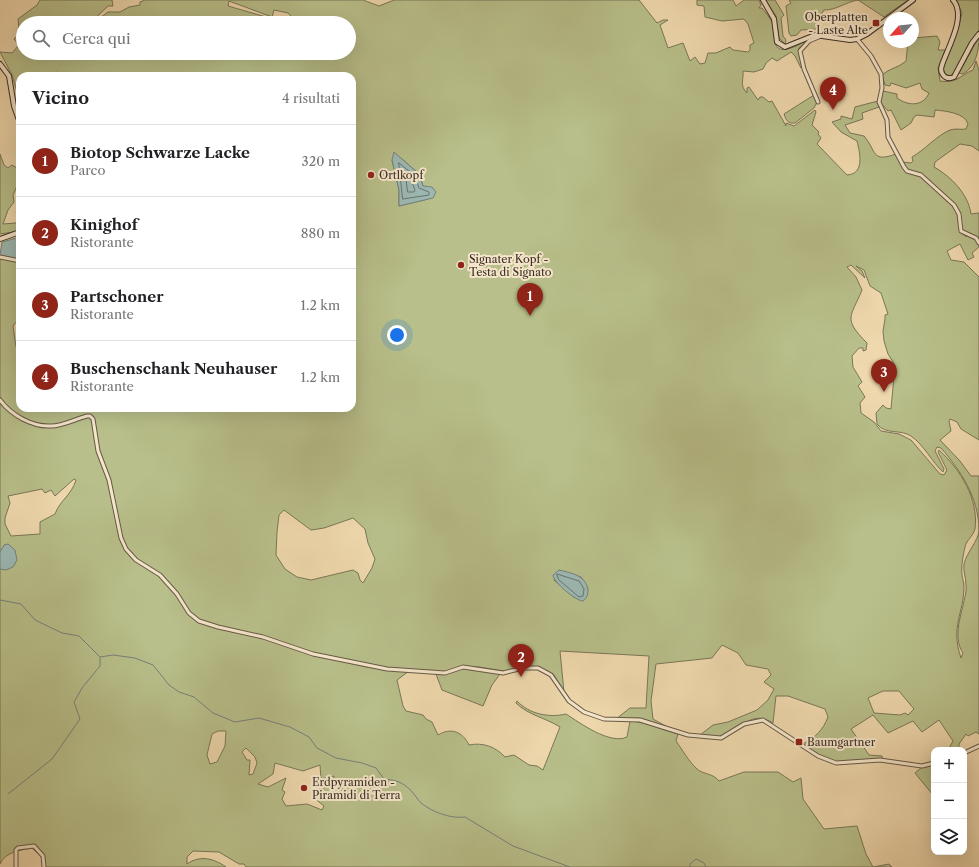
<!DOCTYPE html>
<html lang="it">
<meta charset="utf-8">
<style>
body{margin:0;font-family:"Libre Caslon Text",serif;background:#f6f6f6;color:#202124}
.controls{position:absolute;right:12px;bottom:12px;display:grid;overflow:hidden;border-radius:8px;box-shadow:0 4px 16px #0002}
.controls button{width:36px;height:36px;display:grid;place-items:center;padding:0;border:0;border-bottom:1px solid #e0e0e0;background:#fff;color:#202124;font:20px sans-serif}
.compass{position:absolute;left:883px;top:12px;width:36px;height:36px;border-radius:50%;background:#fff;box-shadow:0 4px 16px #0002;rotate:243deg}
.you{position:absolute;left:397px;top:335px;width:14px;height:14px;margin:-10px;border:3px solid #fff;border-radius:50%;background:#1a73e8;box-shadow:0 0 0 6px #1a73e833}
.badge{display:grid;place-items:center;width:26px;height:26px;border-radius:50%;background:#8f2418;color:#fff;font-size:13px;font-weight:700}
.pin{position:absolute;translate:-50% -33px;filter:drop-shadow(0 1px 2px #0008)}
.pin::after{content:'';position:absolute;top:21px;width:14px;height:12px;background:inherit;clip-path:polygon(0 0,100% 0,50% 100%)}
.list{margin:0;padding:0;list-style:none}
h2{display:flex;justify-content:space-between;align-items:center;height:52px;margin:0;padding:0 16px;font-size:17px}
h2 small{font-size:13px;font-weight:400;color:#757577}
.list li{display:grid;grid-template-columns:26px 1fr auto;gap:12px;align-items:center;box-sizing:border-box;height:72px;padding:0 16px;border-top:1px solid #e0e0e0}
.list b{display:block;font-size:15px;white-space:nowrap}
.list p{margin:0;font-size:13px;white-space:nowrap;color:#757577}
.list em{font-size:13px;font-style:normal;color:#757577}
.icon{flex:none;width:22px;height:22px;fill:none;stroke:currentColor;stroke-width:2;stroke-linecap:round;stroke-linejoin:round}
.map{position:relative;flex:none;width:979px;height:867px;overflow:hidden}
.search{position:absolute;background:#fff;box-shadow:0 4px 16px #0002;left:16px;top:16px;width:340px;height:44px;display:flex;align-items:center;gap:10px;box-sizing:border-box;padding:0 14px;border-radius:22px;color:#757577;font-size:15px}
.panel{position:absolute;background:#fff;box-shadow:0 4px 16px #0002;left:16px;top:72px;width:340px;height:340px;border-radius:12px}
.map>svg:first-child{display:block}
.green{fill:#b8bf8a;stroke:#797759;fill-rule:evenodd}
.water{fill:#9cb8b3;stroke:#75817b}
.lines{fill:none;stroke-linecap:round;stroke-linejoin:round}
.shore{stroke:#6b746e;stroke-width:1}
.stream{stroke:#75817b;stroke-width:1}
.minor-casing{stroke:#675949;stroke-width:5}
.secondary-casing{stroke:#3a2f28;stroke-width:6}
.minor{stroke:#f5e6ca;stroke-width:3}
.secondary{stroke:#f5e6ca;stroke-width:4}
.poi-dot{fill:#8f2418;stroke:#f5e6ca;stroke-width:1.5}
.labels{text-anchor:middle;dominant-baseline:central;stroke-width:4;stroke-linejoin:round;paint-order:stroke}
.poi-label{font-size:11px;fill:#3a2f28;stroke:#f5e6ca;text-anchor:start}
</style>
<div class="map">
<svg width="979" height="867" viewBox="0 0 979 867">
<rect width="100%" height="100%" fill="#efd8ad"/>
<filter id="stains"><feTurbulence type="fractalNoise" baseFrequency=".005" numOctaves="4"/><feColorMatrix values="0 0 0 0 .2 0 0 0 0 .09 0 0 0 0 .02 0 0 0 .5 -.17"/></filter>
<radialGradient id="worn" r=".72"><stop offset=".6" stop-color="#630" stop-opacity="0"/><stop offset="1" stop-color="#630" stop-opacity=".3"/></radialGradient>
<path class="green" d="M 40,0 L 112,0 L 113,6 L 108,6 L 90,23 L 23,23 L 23,28 L 19,28 L 18,19 L 37,5 Z
M 145,0 L 363,0 L 379,6 L 394,0 L 639,0 L 657,23 L 663,20 L 668,20 L 660,25 L 668,48 L 683,43 L 690,61 L 695,57 L 700,64 L 705,63 L 708,53 L 716,53 L 730,47 L 733,50 L 748,52 L 750,50 L 750,45 L 754,43 L 748,24 L 744,19 L 722,21 L 705,17 L 704,6 L 697,5 L 697,0 L 733,0 L 736,6 L 744,0 L 759,0 L 761,5 L 759,8 L 762,8 C 766,13 771,19 773,24 C 776,36 770,55 791,48 C 798,46 804,41 811,38 L 799,48 C 798,55 804,61 801,68 L 795,56 L 791,52 L 777,61 L 772,58 L 766,63 L 763,69 L 754,72 L 743,71 C 744,80 739,85 747,93 L 747,88 L 749,87 L 758,100 L 760,97 L 763,97 L 769,102 L 772,101 L 786,126 L 786,123 L 794,126 L 815,110 L 816,112 L 812,125 L 819,132 L 818,134 L 821,138 L 817,144 L 847,175 C 865,174 860,153 857,141 L 841,132 L 832,122 L 841,119 L 841,116 L 852,119 L 855,107 L 878,101 L 879,107 L 862,113 L 863,119 L 845,125 L 850,133 L 864,136 C 877,151 871,163 896,154 L 906,171 L 918,174 L 954,206 L 957,211 L 960,232 L 965,236 L 976,238 L 979,247 L 972,253 L 974,257 L 968,260 L 960,244 L 947,251 L 951,260 L 964,262 L 979,277 L 979,440 L 961,429 L 957,422 L 950,419 L 949,421 L 951,431 L 940,440 L 960,461 L 971,476 L 979,476 L 979,734 L 976,732 L 968,736 L 966,734 L 959,744 L 959,750 L 948,750 L 953,741 L 939,720 L 922,732 L 913,721 L 888,733 L 873,715 L 851,729 L 869,755 L 882,756 L 883,760 L 837,762 L 819,755 L 803,744 C 816,737 823,730 828,717 L 825,709 L 788,696 L 776,696 L 773,723 C 753,710 742,727 725,735 C 718,738 708,736 700,735 L 713,725 L 728,722 L 757,710 L 768,700 L 774,689 L 764,682 L 771,675 L 768,669 L 746,665 L 738,653 L 722,645 L 712,658 L 656,664 L 651,701 L 653,719 L 673,730 L 656,725 L 639,718 L 616,719 L 630,708 L 646,708 L 649,656 L 560,651 L 564,692 L 554,675 L 539,667 L 530,666 L 504,671 L 479,667 L 463,666 L 445,672 L 387,668 L 313,653 L 263,637 L 218,627 L 199,620 L 189,613 L 177,593 L 160,575 L 136,559 L 126,549 L 122,538 L 109,480 L 99,451 L 94,418 L 87,415 C 78,417 69,422 60,424 C 37,428 14,417 0,399 L 0,258 L 20,262 L 20,320 L 17,321 L 13,326 L 16,347 L 20,348 L 20,408 L 352,408 L 352,76 L 58,76 L 57,72 L 53,73 L 53,76 L 20,76 L 20,93 L 17,92 L 12,75 L 0,52 L 12,53 L 19,45 L 14,39 L 23,31 L 23,53 L 349,53 L 349,23 L 298,23 L 288,13 L 274,10 L 272,17 L 229,1 L 228,6 L 266,17 L 276,23 L 94,23 L 108,12 L 120,12 L 129,7 L 140,5 L 140,2 ZM 401,158 L 419,174 L 423,186 L 426,187 L 428,199 L 399,206 L 399,190 L 392,160 ZM 851,265 L 865,278 L 862,271 L 856,266 L 864,270 L 870,286 L 881,293 L 888,314 L 885,315 L 885,319 L 883,331 L 884,341 L 888,354 L 895,365 L 891,409 L 886,408 L 883,405 L 876,413 L 877,424 C 885,435 901,429 911,436 C 924,445 932,462 943,472 L 944,469 L 935,451 L 937,447 L 941,448 C 961,471 979,498 979,531 C 978,541 967,552 964,564 C 963,572 966,577 966,585 C 967,592 964,599 963,606 C 959,621 954,640 963,653 L 961,658 C 950,626 964,614 964,586 C 964,582 962,578 962,575 C 961,566 963,556 965,547 C 966,541 973,536 975,529 C 979,499 960,469 939,450 L 938,452 L 947,470 L 944,475 L 940,474 L 911,440 L 899,434 L 881,431 L 874,422 L 861,413 L 860,403 L 865,397 L 858,386 L 862,382 L 853,367 L 852,356 L 859,348 L 863,348 L 863,351 L 866,350 L 867,343 C 842,318 851,317 862,290 L 856,277 L 847,267 ZM 284,510 L 311,530 L 324,528 L 353,518 L 365,529 L 368,543 L 375,559 L 372,568 L 363,583 L 360,580 L 358,573 L 353,570 L 311,580 L 297,577 L 285,569 L 276,555 L 277,532 L 279,515 ZM 559,570 L 581,577 L 588,589 L 575,598 L 554,580 ZM 883,691 L 899,691 L 914,709 L 908,715 L 905,713 L 900,715 L 874,713 L 868,698 Z
M 765,0 L 775,0 L 784,15 L 781,18 L 783,36 L 786,40 L 785,44 L 779,38 L 776,16 Z
M 789,0 L 908,0 L 884,17 L 858,0 C 846,2 837,10 824,10 L 815,25 L 818,29 L 801,30 L 797,35 L 791,36 L 789,33 L 786,6 L 791,3 Z
M 956,0 L 979,0 L 979,31 L 968,46 L 955,72 L 950,76 L 945,74 L 943,69 L 960,21 L 962,13 Z
M 937,36 L 940,42 L 938,50 L 945,50 L 938,68 L 940,81 C 957,84 960,75 973,70 L 976,61 L 979,70 L 979,151 L 972,146 L 960,144 L 935,162 L 934,167 C 950,176 968,193 971,214 L 979,213 L 979,238 C 975,234 967,235 964,232 C 961,229 960,214 957,209 L 919,173 L 908,170 L 903,162 L 911,163 L 913,161 L 912,157 C 926,149 936,136 950,130 C 955,128 961,130 966,129 L 968,124 C 965,113 946,111 935,110 L 934,117 L 917,115 L 914,117 L 911,123 L 901,130 L 891,110 L 888,111 L 880,102 L 883,91 L 897,94 L 897,98 C 908,106 923,107 929,93 L 922,89 L 920,83 L 906,88 L 891,83 L 890,86 L 885,85 L 882,75 C 890,68 898,68 906,61 L 908,42 L 913,42 L 913,38 Z
M 979,37 C 979,51 976,66 963,74 L 959,73 Z
M 814,95 L 817,102 L 814,108 L 795,123 C 788,124 786,120 784,114 Z
M 0,154 L 4,165 L 8,168 L 12,165 L 17,168 L 17,186 L 13,195 L 14,202 L 8,210 L 3,224 L 16,223 L 18,218 L 16,212 L 20,210 L 20,231 L 0,234 Z
M 0,402 C 11,416 30,425 48,427 C 58,428 79,419 90,417 L 93,419 L 98,451 L 108,480 L 120,539 L 136,560 L 160,575 L 177,594 L 189,613 L 199,621 L 263,637 L 313,654 L 367,667 L 409,671 L 397,680 L 403,706 L 406,711 L 423,715 L 426,719 L 432,722 L 438,735 C 451,727 463,732 469,745 C 483,742 496,747 505,757 L 514,755 L 529,765 L 537,766 L 543,770 L 560,727 C 546,718 528,715 516,703 L 517,701 C 529,714 549,718 566,714 C 580,723 610,745 627,737 L 630,721 C 646,722 662,730 678,734 L 676,741 C 682,749 689,762 697,769 C 704,775 713,773 719,781 L 744,772 L 778,772 L 793,782 L 801,778 L 803,799 L 824,829 L 857,826 L 866,854 L 873,867 L 889,864 L 892,867 L 246,867 L 244,864 L 239,864 L 219,852 L 193,851 L 187,857 L 187,864 C 200,855 213,858 226,867 L 44,867 L 42,857 L 32,848 C 21,850 5,852 0,864 ZM 74,479 L 76,480 C 71,496 60,500 55,514 L 40,522 L 40,534 L 11,536 L 5,524 L 5,518 L 10,503 L 8,496 L 42,489 L 45,493 L 51,490 L 55,496 ZM 218,731 L 226,731 L 225,746 L 217,762 L 210,764 L 207,755 L 212,734 ZM 246,748 L 255,757 L 257,763 L 253,774 L 249,775 L 250,760 L 247,760 L 242,752 ZM 275,763 L 303,771 L 320,765 L 321,779 L 334,776 L 333,785 L 319,789 L 313,797 L 324,806 L 322,810 L 307,804 L 286,806 L 282,799 L 285,792 L 282,790 L 286,778 L 268,787 L 258,784 L 273,774 Z
M 463,668 L 500,674 L 492,685 L 483,706 L 442,690 L 436,674 L 450,673 Z
M 934,764 L 934,793 L 933,795 L 915,773 L 922,767 Z"/>
<path class="water" d="M 394,152 L 419,174 L 423,186 L 432,187 L 436,192 L 433,198 L 399,206 L 399,190 L 392,160 Z
M 20,237 L 20,260 L 0,255 L 2,242 Z
M 8,544 L 15,550 L 17,560 L 13,567 L 6,570 L 0,569 L 0,552 L 4,545 Z
M 559,570 C 571,573 586,575 588,590 C 588,595 587,598 583,601 C 576,601 553,582 553,575 Z"/>
<g class="lines">
<path class="shore" d="M 399,163 L 415,176 L 419,188 L 429,192 L 429,195 L 403,199 Z
M 406,177 L 411,180 L 415,190 L 414,192 L 408,192 Z
M 557,574 L 579,581 L 584,589 L 583,596 L 579,597 L 559,580 Z"/>
<path class="stream" d="M 0,600 L 21,604 L 35,620 L 62,633 L 79,636 L 100,657 L 113,655 L 135,658 L 153,665 L 169,685 L 179,692 L 194,697 L 213,713 L 235,722 L 259,718 L 290,727 L 309,737 L 317,748 L 336,758 L 362,763 L 376,768 L 384,779 C 393,780 400,781 407,787 C 413,791 416,798 421,803 C 432,812 451,819 465,817 L 513,846 L 570,867
M 8,794 L 52,759 L 80,719 L 74,702 L 82,688 L 100,666 L 100,658
M 690,867 L 690,864 L 696,859 L 704,863 L 706,867"/>
<defs>
<path id="minor" d="M 857,39 L 871,56 L 881,74 L 882,88 L 879,102 L 887,120 L 888,137 L 904,167 L 907,171 L 921,175 L 954,205 L 959,214 L 961,231 L 976,238 L 979,243
M 818,102 L 804,69 L 800,51 L 809,41 L 821,36
M 0,257 L 20,261
M 0,400 C 11,415 32,427 51,426 C 63,426 75,419 87,416 L 90,416 L 93,419 L 98,451 L 109,480 L 121,538 L 126,549 L 136,560 L 160,575 L 177,594 L 189,613 L 199,621 L 218,627 L 263,637 L 313,654 L 387,669 L 445,673 L 463,667 L 503,673 L 523,668 L 538,668 L 551,675 L 569,701 L 584,712 L 604,719 L 640,720 L 688,735 L 721,738 L 744,724 L 763,720 L 818,756 L 836,763 L 880,760 L 922,766 L 934,763
M 964,753 L 979,746
M 16,867 L 16,850 L 18,848 L 34,846 L 43,856 L 44,867"/>
<path id="secondary" d="M 763,0 L 774,19 L 777,42 L 785,47 L 815,35 L 850,40 L 857,39 L 867,34 L 913,0
M 953,0 C 967,16 948,47 942,65 C 939,73 945,81 954,77 L 972,43 L 979,34
M 0,64 L 9,76 L 14,106 L 20,123
M 20,167 L 20,192
M 0,239 L 20,232"/>
</defs>
<use href="#minor" class="minor-casing"/>
<use href="#secondary" class="secondary-casing"/>
<use href="#minor" class="minor"/>
<use href="#secondary" class="secondary"/>
</g>
<g class="poi-dot">
<rect x="872" y="19" width="8" height="8" rx="2"/>
<circle cx="371" cy="175" r="4"/>
<circle cx="461" cy="265" r="4"/>
<rect x="795" y="738" width="8" height="8" rx="2"/>
<circle cx="304" cy="788" r="4"/>
</g>
<g class="labels">
<g class="poi-label">
<text x="868" y="17" text-anchor="end">Oberplatten<tspan x="868" dy="13">- Laste Alte</tspan></text>
<text x="379" y="175">Ortlkopf</text>
<text x="469" y="259">Signater Kopf -<tspan x="469" dy="13">Testa di Signato</tspan></text>
<text x="807" y="742">Baumgartner</text>
<text x="312" y="782">Erdpyramiden -<tspan x="312" dy="13">Piramidi di Terra</tspan></text>
</g>
</g>
<rect width="100%" height="100%" filter="url(#stains)"/>
<rect width="100%" height="100%" fill="url(#worn)"/>
</svg>
<div class="controls">
<button>+</button>
<button>−</button>
<button><svg class="icon" aria-label="layers" viewBox="0 0 24 24"><path d="M12 4l9 5-9 5-9-5zM3 14l9 5 9-5"/></svg></button>
</div>
<svg class="compass" viewBox="-18 -18 36 36"><path d="M0-13l5 13h-10z" fill="#e53935"/><path d="M0 13l5-13h-10z" fill="#757577"/></svg>
<div class="you"></div>
<div class="pin badge" style="left:530px;top:316px">1</div>
<div class="pin badge" style="left:521px;top:677px">2</div>
<div class="pin badge" style="left:884px;top:392px">3</div>
<div class="pin badge" style="left:833px;top:110px">4</div>
<div class="search"><svg class="icon" aria-label="search" viewBox="0 0 24 24"><circle cx="10" cy="10" r="6"/><path d="M15 15l6 6"/></svg>Cerca qui</div>
<section class="panel">
<h2>Vicino<small>4 risultati</small></h2>
<ul class="list">
<li><span class="badge">1</span><div><b>Biotop Schwarze Lacke</b><p>Parco</p></div><em>320 m</em></li>
<li><span class="badge">2</span><div><b>Kinighof</b><p>Ristorante</p></div><em>880 m</em></li>
<li><span class="badge">3</span><div><b>Partschoner</b><p>Ristorante</p></div><em>1.2 km</em></li>
<li><span class="badge">4</span><div><b>Buschenschank Neuhauser</b><p>Ristorante</p></div><em>1.2 km</em></li>
</ul>
</section>
</div>
